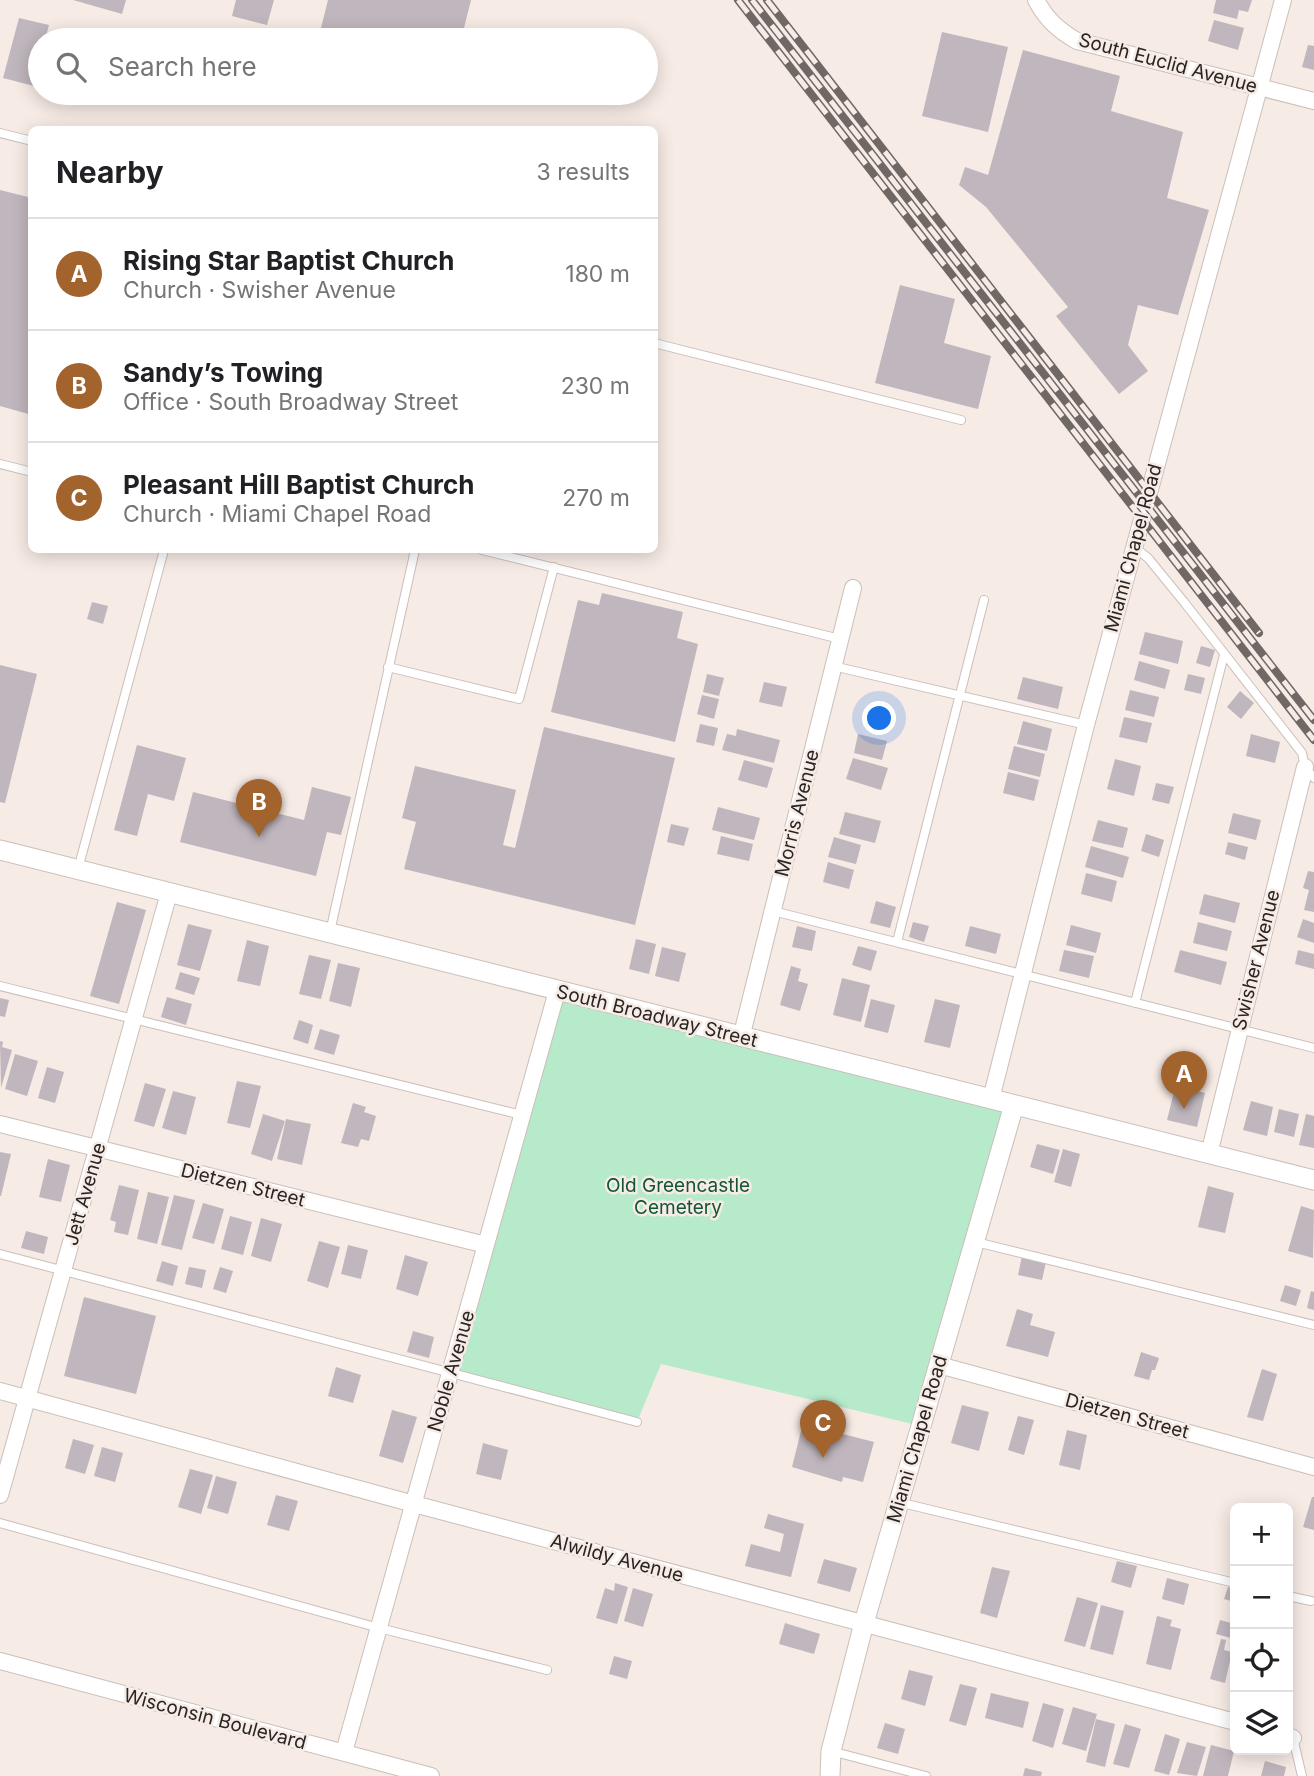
<!DOCTYPE html>
<meta charset="utf-8">
<style>
body{margin:0;font-family:Inter,sans-serif;background:#f6f6f6;color:#202124}
.controls{position:absolute;right:21px;bottom:21px;display:grid;overflow:hidden;border-radius:10px;box-shadow:0 4px 18px #0003}
.controls button{width:63px;height:63px;display:grid;place-items:center;padding:0;border:0;border-bottom:2px solid #e0e0e0;background:#fff;color:#202124;font:35px sans-serif}
.you{position:absolute;left:880px;top:719px;width:24px;height:24px;margin:-18px;border:5px solid #fff;border-radius:50%;background:#1a73e8;box-shadow:0 0 0 10px #1a73e833}
.badge{display:grid;place-items:center;width:46px;height:46px;border-radius:50%;background:#a3632d;color:#fff;font-size:23px;font-weight:700}
.pin{position:absolute;translate:-50% -58px;filter:drop-shadow(0 2px 4px #0008)}
.pin::after{content:'';position:absolute;top:37px;width:24px;height:21px;background:inherit;clip-path:polygon(0 0,100% 0,50% 100%)}
.list{margin:0;padding:0;list-style:none}
h2{display:flex;justify-content:space-between;align-items:center;height:91px;margin:0;padding:0 28px;font-size:30px}
h2 small{font-size:23px;font-weight:400;color:#757577}
.list li{display:grid;grid-template-columns:46px 1fr auto;gap:21px;align-items:center;box-sizing:border-box;height:112px;padding:0 28px;border-top:2px solid #e0e0e0}
.list b{display:block;font-size:26px;white-space:nowrap}
.list p{margin:0;font-size:23px;white-space:nowrap;color:#757577}
.list em{font-size:23px;font-style:normal;color:#757577}
.icon{flex:none;width:38px;height:38px;fill:none;stroke:currentColor;stroke-width:2;stroke-linecap:round;stroke-linejoin:round}
.map{position:relative;flex:none;width:1314px;height:1776px;overflow:hidden}
.search{position:absolute;background:#fff;box-shadow:0 4px 18px #0003;left:28px;top:28px;width:630px;height:77px;display:flex;align-items:center;gap:18px;box-sizing:border-box;padding:0 24px;border-radius:38px;color:#757577;font-size:26px}
.panel{position:absolute;background:#fff;box-shadow:0 4px 18px #0003;left:28px;top:126px;width:630px;height:427px;border-radius:10px}
.map>svg:first-child{display:block}
.green{fill:#b6eaca}
.building{fill:#c0b6bd}
.lines{fill:none;stroke-linecap:round;stroke-linejoin:round}
.service-casing{stroke:#cabfb9;stroke-width:10}
.minor-casing{stroke:#cabfb9;stroke-width:18}
.tertiary-casing{stroke:#cabfb9;stroke-width:21}
.service{stroke:#fff;stroke-width:8}
.minor{stroke:#fff;stroke-width:16}
.tertiary{stroke:#fff;stroke-width:19}
.rail-casing{stroke:#6f6865;stroke-width:8}
.rail{stroke:#f7ebe5;stroke-width:5;stroke-dasharray:16;stroke-linecap:butt}
.labels{text-anchor:middle;dominant-baseline:central;stroke-width:5;stroke-linejoin:round;paint-order:stroke}
.street-label{font-size:19px;fill:#292523;stroke:#f7ebe5}
.park-label{font-size:19px;fill:#115636;stroke:#f7ebe5}
</style>
<div class="map">
<svg width="1314" height="1776" viewBox="0 0 1314 1776">
<rect width="100%" height="100%" fill="#f7ebe5"/>
<path class="green" d="M 557,991 L 1014,1105 L 921,1426 L 661,1364 L 637,1422 L 450,1375 Z"/>
<path class="building" d="M 73,0 L 126,0 L 122,14 Z
M 236,0 L 274,0 L 267,25 L 232,16 Z
M 328,0 L 471,0 L 461,40 L 318,40 Z
M 1216,0 L 1252,0 L 1248,12 L 1239,10 L 1237,19 L 1213,13 Z
M 19,18 L 49,25 L 45,40 L 40,40 L 40,60 L 34,86 L 3,78 Z
M 1214,20 L 1244,28 L 1238,50 L 1208,41 Z
M 942,32 L 1008,47 L 988,132 L 922,116 Z
M 1308,45 L 1314,46 L 1314,70 L 1302,67 Z
M 1023,50 L 1120,76 L 1111,111 L 1183,132 L 1167,198 L 1209,210 L 1178,315 L 1138,305 L 1128,345 L 1148,371 L 1119,394 L 1056,316 L 1068,307 L 986,207 L 959,185 L 965,167 L 988,175 Z
M 0,190 L 32,198 L 32,415 L 0,406 Z
M 900,285 L 955,299 L 944,343 L 991,356 L 978,409 L 875,383 Z
M 602,593 L 683,612 L 677,638 L 698,644 L 675,742 L 551,712 L 578,600 L 599,605 Z
M 92,602 L 108,606 L 103,624 L 87,619 Z
M 1145,632 L 1183,641 L 1178,664 L 1139,654 Z
M 1201,646 L 1215,650 L 1210,667 L 1196,663 Z
M 1139,661 L 1170,670 L 1165,689 L 1134,680 Z
M 0,665 L 37,674 L 5,803 L 0,802 Z
M 707,674 L 724,678 L 719,696 L 703,692 Z
M 1188,674 L 1205,678 L 1201,694 L 1184,690 Z
M 1023,677 L 1063,687 L 1058,709 L 1017,699 Z
M 764,682 L 787,687 L 782,707 L 759,702 Z
M 1130,690 L 1159,697 L 1154,717 L 1125,710 Z
M 1240,691 L 1254,703 L 1241,719 L 1227,707 Z
M 702,695 L 719,699 L 714,719 L 697,714 Z
M 1124,717 L 1152,723 L 1147,743 L 1119,737 Z
M 1023,721 L 1052,729 L 1047,751 L 1017,744 Z
M 700,724 L 718,728 L 714,746 L 696,742 Z
M 544,727 L 675,758 L 635,925 L 404,869 L 416,822 L 402,818 L 415,766 L 516,790 L 503,845 L 515,848 Z
M 737,729 L 780,740 L 774,763 L 722,750 L 727,734 L 736,736 Z
M 858,734 L 887,741 L 882,760 L 854,753 Z
M 1251,734 L 1280,742 L 1275,763 L 1246,756 Z
M 137,745 L 186,758 L 174,801 L 148,794 L 137,836 L 114,830 Z
M 1014,746 L 1045,754 L 1040,777 L 1008,769 Z
M 853,758 L 888,768 L 881,790 L 846,779 Z
M 1115,759 L 1141,766 L 1134,796 L 1107,789 Z
M 744,760 L 773,768 L 767,788 L 738,780 Z
M 1008,772 L 1039,780 L 1034,801 L 1003,793 Z
M 1156,783 L 1174,787 L 1169,804 L 1152,800 Z
M 312,787 L 351,797 L 341,835 L 327,832 L 316,876 L 180,842 L 193,792 L 304,820 Z
M 718,807 L 760,818 L 754,840 L 712,830 Z
M 845,812 L 881,821 L 875,843 L 839,834 Z
M 1233,813 L 1261,820 L 1256,840 L 1228,833 Z
M 1098,820 L 1128,828 L 1123,848 L 1092,841 Z
M 671,824 L 689,828 L 684,846 L 667,842 Z
M 1146,834 L 1164,840 L 1159,857 L 1141,851 Z
M 721,836 L 753,844 L 749,861 L 717,854 Z
M 834,837 L 861,845 L 856,864 L 828,857 Z
M 1228,842 L 1248,847 L 1245,860 L 1225,854 Z
M 1091,846 L 1129,857 L 1123,878 L 1085,867 Z
M 828,862 L 854,870 L 849,889 L 823,882 Z
M 1308,871 L 1314,872 L 1314,912 L 1304,910 L 1309,890 L 1303,888 Z
M 1086,873 L 1117,881 L 1112,902 L 1081,894 Z
M 1204,894 L 1240,903 L 1235,923 L 1199,914 Z
M 876,901 L 896,907 L 890,928 L 870,923 Z
M 117,902 L 146,910 L 119,1004 L 90,996 Z
M 1303,919 L 1314,923 L 1314,943 L 1297,937 Z
M 913,922 L 929,926 L 924,942 L 909,937 Z
M 1198,922 L 1232,931 L 1227,951 L 1193,943 Z
M 188,924 L 212,930 L 200,971 L 177,965 Z
M 1071,925 L 1101,933 L 1096,953 L 1066,945 Z
M 797,926 L 816,931 L 812,951 L 792,947 Z
M 970,926 L 1001,934 L 996,954 L 965,946 Z
M 636,939 L 656,944 L 649,974 L 629,969 Z
M 247,940 L 269,946 L 260,986 L 237,981 Z
M 858,946 L 877,951 L 871,971 L 852,965 Z
M 662,947 L 686,953 L 679,982 L 655,976 Z
M 1064,950 L 1094,956 L 1089,978 L 1059,971 Z
M 1180,950 L 1227,962 L 1221,985 L 1174,972 Z
M 1298,950 L 1314,954 L 1314,969 L 1295,964 Z
M 309,955 L 331,960 L 321,999 L 299,994 Z
M 338,963 L 360,968 L 351,1007 L 329,1001 Z
M 791,966 L 801,969 L 798,981 L 808,984 L 800,1011 L 780,1005 Z
M 180,972 L 200,978 L 194,995 L 175,989 Z
M 842,978 L 870,985 L 861,1022 L 833,1015 Z
M 167,997 L 192,1004 L 186,1025 L 161,1017 Z
M 0,998 L 9,1000 L 5,1017 L 0,1016 Z
M 871,999 L 895,1005 L 888,1033 L 864,1027 Z
M 935,999 L 960,1005 L 950,1048 L 924,1042 Z
M 299,1020 L 313,1025 L 308,1044 L 293,1039 Z
M 320,1029 L 340,1035 L 334,1055 L 314,1049 Z
M 0,1041 L 3,1042 L 2,1047 L 12,1050 L 1,1088 Z
M 15,1054 L 38,1061 L 27,1096 L 5,1089 Z
M 47,1067 L 64,1072 L 55,1103 L 38,1098 Z
M 1177,1080 L 1191,1084 L 1190,1089 L 1205,1093 L 1197,1127 L 1167,1120 Z
M 237,1081 L 261,1086 L 250,1128 L 227,1123 Z
M 145,1083 L 166,1089 L 154,1127 L 134,1121 Z
M 173,1091 L 196,1097 L 186,1135 L 162,1128 Z
M 1251,1101 L 1273,1107 L 1267,1136 L 1243,1130 Z
M 353,1103 L 366,1107 L 364,1112 L 376,1116 L 369,1141 L 361,1139 L 358,1147 L 341,1143 Z
M 1279,1109 L 1299,1114 L 1294,1137 L 1274,1132 Z
M 263,1114 L 285,1121 L 272,1161 L 251,1154 Z
M 1306,1114 L 1314,1116 L 1314,1148 L 1299,1145 Z
M 286,1119 L 311,1124 L 302,1165 L 277,1159 Z
M 1037,1144 L 1060,1150 L 1053,1174 L 1030,1167 Z
M 1063,1149 L 1080,1154 L 1071,1187 L 1054,1182 Z
M 0,1152 L 11,1154 L 1,1196 L 0,1196 Z
M 48,1159 L 70,1165 L 61,1202 L 39,1197 Z
M 119,1185 L 139,1190 L 128,1235 L 114,1232 L 116,1222 L 110,1220 Z
M 1208,1186 L 1234,1193 L 1225,1233 L 1198,1227 Z
M 148,1192 L 169,1197 L 157,1244 L 137,1239 Z
M 174,1195 L 195,1200 L 182,1250 L 161,1245 Z
M 203,1203 L 224,1209 L 214,1244 L 192,1238 Z
M 1301,1206 L 1314,1210 L 1313,1258 L 1288,1251 Z
M 230,1216 L 252,1222 L 243,1255 L 221,1249 Z
M 261,1218 L 282,1224 L 271,1262 L 251,1256 Z
M 26,1231 L 48,1237 L 44,1254 L 21,1248 Z
M 319,1241 L 340,1247 L 328,1288 L 307,1281 Z
M 348,1245 L 368,1250 L 361,1279 L 341,1274 Z
M 405,1255 L 428,1262 L 418,1296 L 396,1289 Z
M 1022,1256 L 1046,1262 L 1042,1280 L 1018,1275 Z
M 162,1261 L 178,1266 L 173,1286 L 156,1281 Z
M 189,1267 L 206,1270 L 202,1288 L 185,1284 Z
M 220,1267 L 233,1271 L 226,1293 L 213,1289 Z
M 1285,1285 L 1301,1290 L 1296,1306 L 1280,1301 Z
M 1311,1291 L 1314,1292 L 1314,1310 L 1307,1308 Z
M 84,1297 L 156,1316 L 136,1394 L 64,1376 Z
M 1017,1309 L 1033,1314 L 1030,1325 L 1055,1332 L 1048,1357 L 1006,1346 Z
M 413,1331 L 434,1337 L 429,1358 L 407,1352 Z
M 1141,1352 L 1159,1358 L 1155,1370 L 1152,1370 L 1149,1380 L 1134,1376 Z
M 336,1367 L 361,1375 L 353,1403 L 328,1396 Z
M 1262,1369 L 1277,1374 L 1263,1421 L 1247,1417 Z
M 962,1405 L 989,1412 L 979,1451 L 951,1443 Z
M 392,1410 L 417,1417 L 403,1463 L 379,1456 Z
M 1018,1416 L 1034,1420 L 1024,1455 L 1008,1450 Z
M 804,1419 L 840,1429 L 839,1433 L 874,1442 L 863,1482 L 843,1477 L 842,1482 L 792,1467 Z
M 1067,1430 L 1087,1435 L 1080,1470 L 1059,1465 Z
M 73,1439 L 94,1445 L 85,1474 L 65,1468 Z
M 483,1443 L 508,1450 L 501,1480 L 476,1474 Z
M 102,1447 L 123,1453 L 115,1482 L 94,1476 Z
M 190,1469 L 213,1475 L 201,1514 L 178,1507 Z
M 216,1476 L 237,1482 L 228,1514 L 207,1508 Z
M 276,1495 L 298,1501 L 289,1531 L 267,1525 Z
M 1312,1497 L 1314,1497 L 1314,1530 L 1303,1527 Z
M 768,1514 L 804,1524 L 791,1577 L 745,1566 L 751,1544 L 780,1552 L 784,1534 L 764,1528 Z
M 824,1559 L 857,1568 L 850,1592 L 817,1583 Z
M 1117,1561 L 1137,1566 L 1131,1588 L 1111,1582 Z
M 992,1567 L 1010,1571 L 997,1618 L 980,1613 Z
M 1167,1578 L 1189,1584 L 1184,1605 L 1162,1599 Z
M 615,1583 L 628,1587 L 617,1624 L 596,1618 L 605,1588 L 614,1591 Z
M 1228,1587 L 1235,1589 L 1235,1602 L 1224,1599 Z
M 633,1588 L 653,1594 L 643,1627 L 624,1621 Z
M 1077,1597 L 1098,1603 L 1085,1647 L 1064,1641 Z
M 1101,1605 L 1124,1611 L 1113,1655 L 1090,1649 Z
M 1157,1616 L 1172,1620 L 1170,1626 L 1181,1629 L 1171,1670 L 1146,1664 Z
M 1220,1620 L 1235,1624 L 1231,1638 L 1216,1634 Z
M 785,1623 L 820,1634 L 814,1654 L 779,1644 Z
M 1221,1639 L 1226,1640 L 1224,1650 L 1232,1652 L 1225,1683 L 1210,1679 Z
M 614,1656 L 632,1661 L 627,1679 L 609,1674 Z
M 909,1670 L 933,1676 L 925,1706 L 901,1699 Z
M 960,1684 L 977,1688 L 966,1726 L 949,1721 Z
M 991,1693 L 1029,1702 L 1023,1728 L 985,1718 Z
M 1043,1703 L 1064,1709 L 1053,1748 L 1032,1741 Z
M 1073,1707 L 1097,1714 L 1086,1751 L 1062,1744 Z
M 1096,1719 L 1115,1724 L 1105,1767 L 1086,1762 Z
M 885,1723 L 905,1729 L 898,1754 L 877,1748 Z
M 1125,1724 L 1141,1729 L 1129,1768 L 1113,1764 Z
M 1165,1734 L 1180,1739 L 1169,1775 L 1154,1771 Z
M 1187,1742 L 1206,1747 L 1197,1776 L 1177,1773 Z
M 1211,1745 L 1234,1751 L 1228,1776 L 1203,1776 Z
M 1265,1761 L 1286,1767 L 1284,1776 L 1261,1776 Z
M 1025,1768 L 1042,1772 L 1041,1776 L 1023,1776 Z"/>
<g class="lines">
<defs>
<path id="service" d="M 0,133 L 32,141
M 654,343 L 961,420
M 0,464 L 32,472
M 1134,547 L 1148,558 L 1184,602 L 1302,753 L 1305,767 L 1314,778
M 482,550 L 840,639
M 833,666 L 1086,725
M 388,667 L 519,699 L 554,567
M 78,869 L 164,550
M 773,911 L 1314,1048
M 330,932 L 415,550
M 897,942 L 984,600
M 0,986 L 522,1115
M 1135,1003 L 1224,655
M 976,1242 L 1314,1325
M 0,1254 L 637,1422
M 898,1502 L 1235,1583
M 0,1523 L 379,1628 L 547,1670
M 1288,1596 L 1311,1601
M 1293,1738 L 1302,1776
M 831,1751 L 926,1776"/>
<path id="minor" d="M 1036,0 C 1046,19 1058,30 1077,41 L 1314,101
M 741,1038 L 853,588
M 991,1099 L 1086,725 L 1283,0
M 0,1124 L 486,1245
M 1209,1154 L 1305,767
M 939,1365 L 1314,1467
M 0,1391 L 414,1504 L 1235,1722
M 0,1495 L 169,893
M 0,1661 L 431,1776
M 1288,1736 L 1293,1738
M 344,1752 L 557,991"/>
<path id="tertiary" d="M 0,850 L 1314,1180
M 830,1776 L 831,1751 L 864,1623 L 1014,1105"/>
</defs>
<use href="#service" class="service-casing"/>
<use href="#minor" class="minor-casing"/>
<use href="#tertiary" class="tertiary-casing"/>
<use href="#service" class="service"/>
<use href="#minor" class="minor"/>
<use href="#tertiary" class="tertiary"/>
<defs>
<path id="rail" d="M 738,0 L 1314,740
M 752,0 L 1314,720
M 767,0 L 1259,633"/>
</defs>
<use href="#rail" class="rail-casing"/>
<use href="#rail" class="rail"/>
</g>
<g class="labels">
<g class="street-label">
<text transform="translate(1168 63) rotate(15)">South Euclid Avenue</text>
<text transform="translate(1133 548) rotate(-75)">Miami Chapel Road</text>
<text transform="translate(797 813) rotate(-76)">Morris Avenue</text>
<text transform="translate(1256 960) rotate(-76)">Swisher Avenue</text>
<text transform="translate(657 1016) rotate(14)">South Broadway Street</text>
<text transform="translate(243 1185) rotate(14)">Dietzen Street</text>
<text transform="translate(85 1194) rotate(-74)">Jett Avenue</text>
<text transform="translate(451 1371) rotate(-74)">Noble Avenue</text>
<text transform="translate(1127 1416) rotate(15)">Dietzen Street</text>
<text transform="translate(917 1439) rotate(-74)">Miami Chapel Road</text>
<text transform="translate(617 1558) rotate(15)">Alwildy Avenue</text>
<text transform="translate(215 1719) rotate(15)">Wisconsin Boulevard</text>
</g>
<g class="park-label">
<text x="678" y="1185">Old Greencastle<tspan x="678" dy="22">Cemetery</tspan></text>
</g>
</g>
</svg>
<div class="controls">
<button>+</button>
<button>−</button>
<button><svg class="icon" aria-label="locate" viewBox="0 0 24 24"><circle cx="12" cy="12" r="6"/><path d="M12 2v4M12 18v4M2 12h4M18 12h4"/></svg></button>
<button><svg class="icon" aria-label="layers" viewBox="0 0 24 24"><path d="M12 4l9 5-9 5-9-5zM3 14l9 5 9-5"/></svg></button>
</div>
<div class="you"></div>
<div class="pin badge" style="left:1184px;top:1109px">A</div>
<div class="pin badge" style="left:259px;top:837px">B</div>
<div class="pin badge" style="left:823px;top:1458px">C</div>
<div class="search"><svg class="icon" aria-label="search" viewBox="0 0 24 24"><circle cx="10" cy="10" r="6"/><path d="M15 15l6 6"/></svg>Search here</div>
<section class="panel">
<h2>Nearby<small>3 results</small></h2>
<ul class="list">
<li><span class="badge">A</span><div><b>Rising Star Baptist Church</b><p>Church · Swisher Avenue</p></div><em>180 m</em></li>
<li><span class="badge">B</span><div><b>Sandy’s Towing</b><p>Office · South Broadway Street</p></div><em>230 m</em></li>
<li><span class="badge">C</span><div><b>Pleasant Hill Baptist Church</b><p>Church · Miami Chapel Road</p></div><em>270 m</em></li>
</ul>
</section>
</div>
